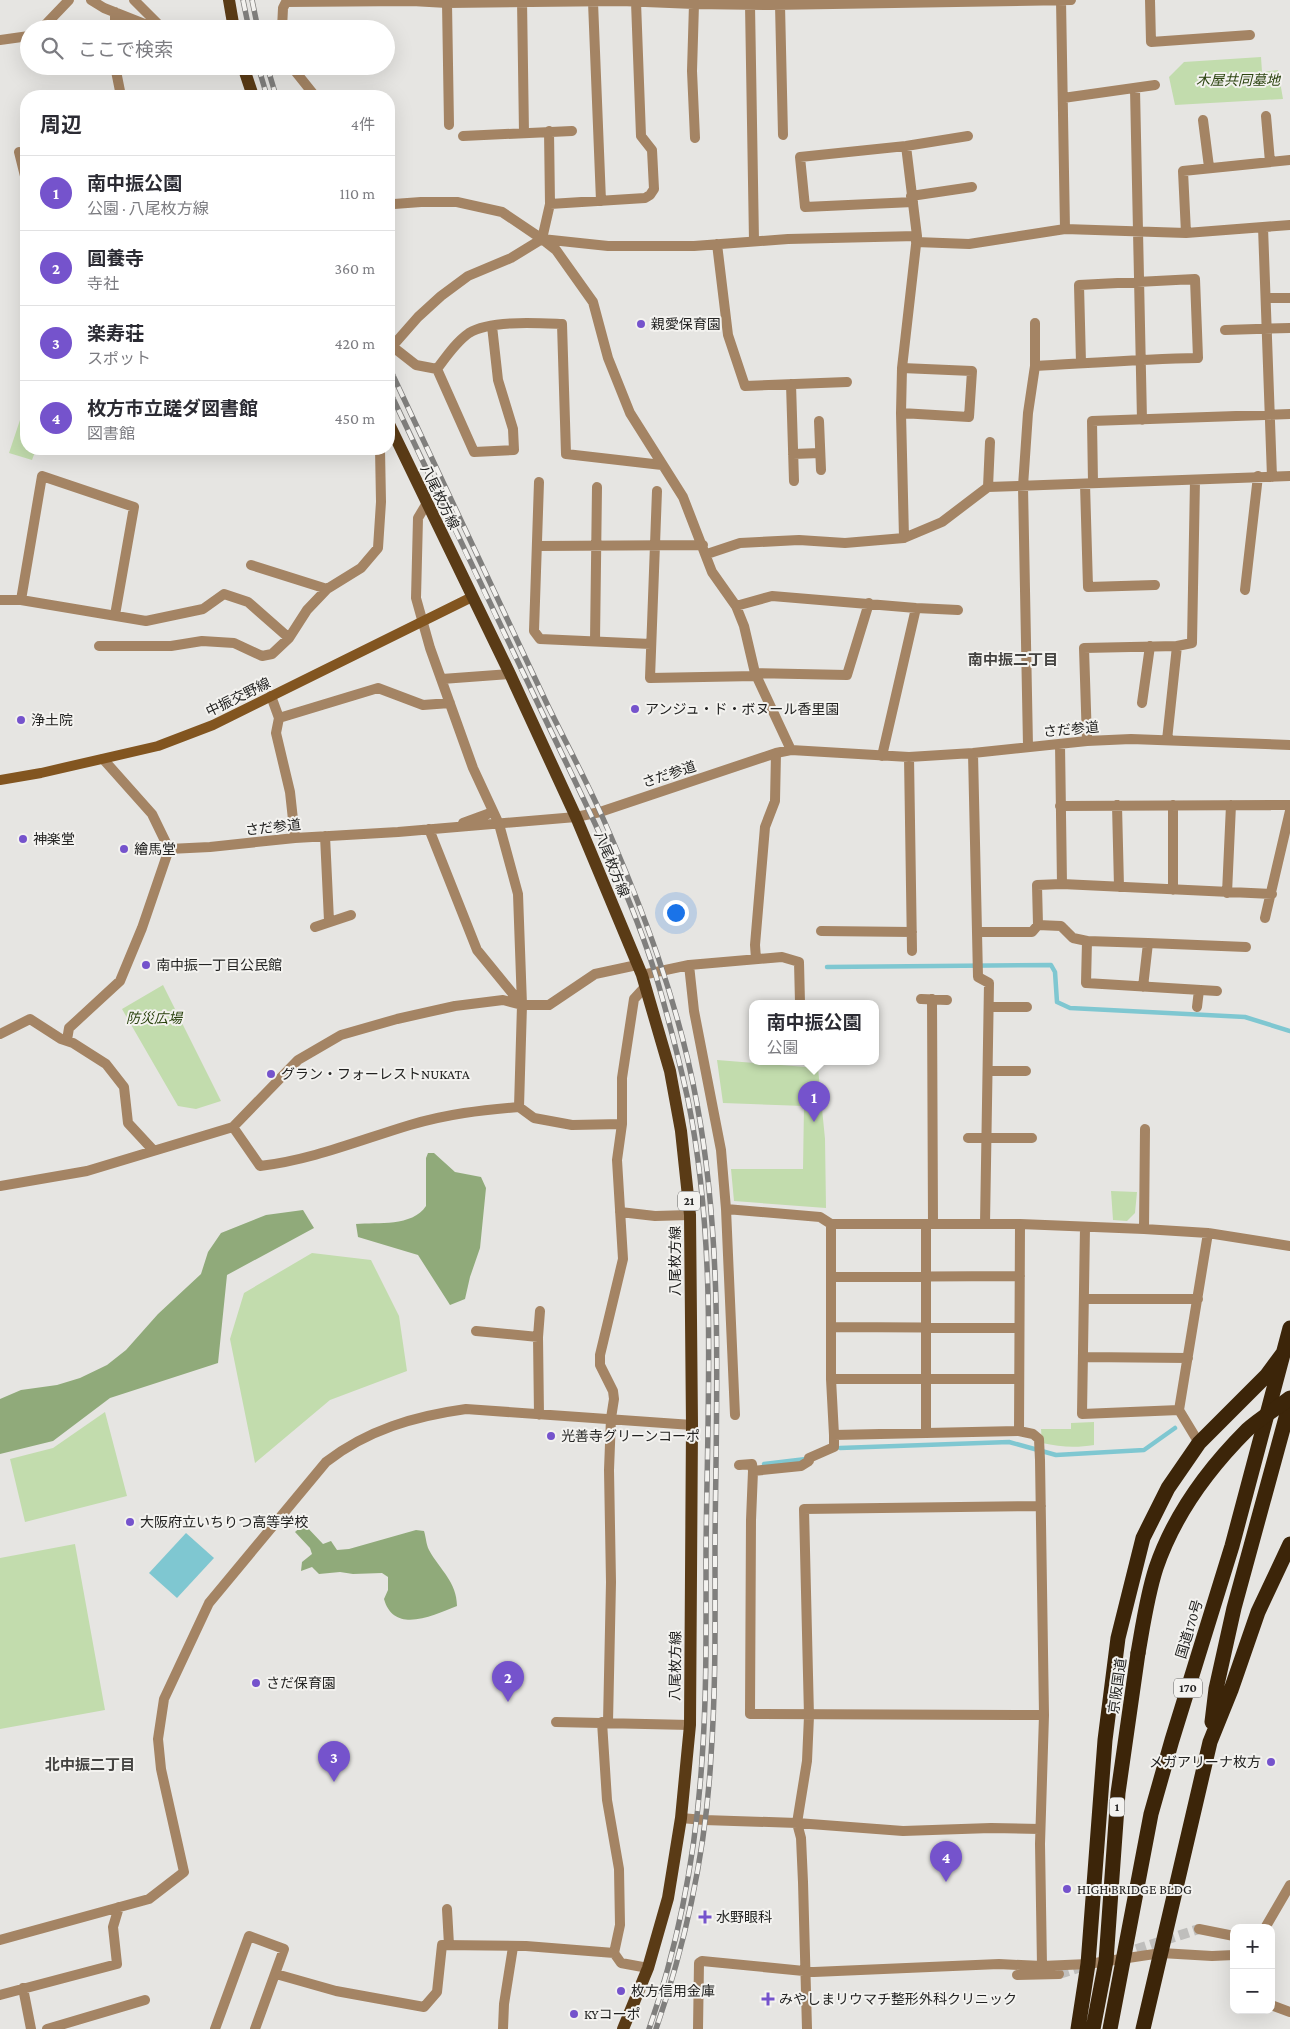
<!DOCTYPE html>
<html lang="ja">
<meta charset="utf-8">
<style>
body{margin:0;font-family:"Crimson Pro","Noto Sans JP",serif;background:#f2f2f3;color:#2b2b33}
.controls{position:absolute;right:15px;bottom:15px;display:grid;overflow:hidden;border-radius:10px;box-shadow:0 5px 20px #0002}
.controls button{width:45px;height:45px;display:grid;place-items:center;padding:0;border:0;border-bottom:1px solid #e1e1e2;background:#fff;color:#2b2b33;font:25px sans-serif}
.you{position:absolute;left:675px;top:912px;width:18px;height:18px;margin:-12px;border:4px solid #fff;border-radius:50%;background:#1a73e8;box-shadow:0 0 0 8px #1a73e833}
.badge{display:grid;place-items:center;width:32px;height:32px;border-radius:50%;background:#7553cc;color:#fff;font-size:16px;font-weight:700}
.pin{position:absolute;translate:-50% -41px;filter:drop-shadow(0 1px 2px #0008)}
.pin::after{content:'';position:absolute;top:26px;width:18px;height:15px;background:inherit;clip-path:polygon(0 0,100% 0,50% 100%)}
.popup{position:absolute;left:749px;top:1000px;width:130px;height:65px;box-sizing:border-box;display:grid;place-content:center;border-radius:10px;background:#fff;filter:drop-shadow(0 1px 4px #0005);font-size:16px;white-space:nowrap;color:#7c7c81}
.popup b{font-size:19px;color:#2b2b33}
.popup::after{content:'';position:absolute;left:50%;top:100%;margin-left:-10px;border:10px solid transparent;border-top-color:#fff}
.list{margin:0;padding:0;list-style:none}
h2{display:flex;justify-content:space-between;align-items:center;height:65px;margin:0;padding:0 20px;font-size:21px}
h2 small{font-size:16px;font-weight:400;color:#7c7c81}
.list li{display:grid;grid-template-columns:32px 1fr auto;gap:15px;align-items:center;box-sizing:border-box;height:75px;padding:0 20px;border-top:1px solid #e1e1e2}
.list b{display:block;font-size:19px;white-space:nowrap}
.list p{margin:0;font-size:16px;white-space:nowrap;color:#7c7c81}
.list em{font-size:16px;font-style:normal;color:#7c7c81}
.icon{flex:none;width:28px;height:28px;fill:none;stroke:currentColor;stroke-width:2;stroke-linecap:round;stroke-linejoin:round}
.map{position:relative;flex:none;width:1290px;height:2029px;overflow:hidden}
.search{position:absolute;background:#fff;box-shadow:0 5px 20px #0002;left:20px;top:20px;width:375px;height:55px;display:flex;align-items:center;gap:12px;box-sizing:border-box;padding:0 18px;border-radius:28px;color:#7c7c81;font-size:19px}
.panel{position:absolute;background:#fff;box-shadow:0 5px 20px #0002;left:20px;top:90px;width:375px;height:365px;border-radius:20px}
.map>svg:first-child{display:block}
.green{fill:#c2dcad}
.forest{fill:#90aa7a}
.water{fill:#7fc7d1}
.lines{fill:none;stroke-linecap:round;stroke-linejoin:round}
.stream{stroke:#7fc7d1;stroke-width:4.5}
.street-tunnel{stroke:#bfbebc;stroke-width:10;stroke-dasharray:10 5;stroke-linecap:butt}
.street{stroke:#a48464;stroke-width:10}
.secondary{stroke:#825520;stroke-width:10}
.primary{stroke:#5a3b16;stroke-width:12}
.highway{stroke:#3c2509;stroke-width:15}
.rail-casing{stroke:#807f7d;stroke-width:5.5}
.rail{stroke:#f3f2ef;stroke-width:4;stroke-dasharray:11;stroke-linecap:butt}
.highway-bridge{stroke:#3c2509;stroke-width:15}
.poi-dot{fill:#7553cc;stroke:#f3f2ef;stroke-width:2}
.labels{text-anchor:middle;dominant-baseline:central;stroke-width:4;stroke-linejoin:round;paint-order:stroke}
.shield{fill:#f3f2ef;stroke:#616160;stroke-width:1}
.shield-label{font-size:12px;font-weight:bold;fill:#232322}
.park-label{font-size:14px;font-style:italic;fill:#2b430f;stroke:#f3f2ef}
.poi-label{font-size:14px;fill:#232322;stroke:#f3f2ef;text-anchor:start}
.street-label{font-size:14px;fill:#232322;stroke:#f3f2ef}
.neighbourhood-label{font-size:15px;font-weight:bold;fill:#444341;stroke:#f3f2ef}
</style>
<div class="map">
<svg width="1290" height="2029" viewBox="0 0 1290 2029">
<rect width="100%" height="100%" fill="#e6e5e2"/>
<path class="green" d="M 1261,57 L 1262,72 L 1278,70 L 1283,99 L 1175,105 L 1169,77 L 1184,62 Z
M 20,420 L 26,427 L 26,449 L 36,449 L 32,460 L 9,453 Z
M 163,985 L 221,1101 L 196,1109 L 178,1106 L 122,1009 Z
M 717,1060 L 818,1068 L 825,1139 L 826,1208 L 734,1201 L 731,1169 L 803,1169 L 804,1106 L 723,1103 Z
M 1111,1191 L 1137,1192 L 1135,1213 L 1127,1221 L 1113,1220 Z
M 312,1253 L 371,1260 L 399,1316 L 407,1371 L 330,1400 L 255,1463 L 230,1339 L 244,1293 Z
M 105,1412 L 127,1496 L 25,1522 L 10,1459 L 53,1448 Z
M 1094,1422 L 1094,1445 C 1076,1448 1060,1447 1042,1443 L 1041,1429 L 1071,1429 L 1071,1423 Z
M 75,1544 L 105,1710 L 0,1729 L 0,1558 Z"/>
<path class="forest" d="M 428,1153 L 434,1153 L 455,1172 L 481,1177 L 486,1188 L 480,1248 L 470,1277 L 465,1299 L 450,1305 L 418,1255 L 358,1237 L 356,1224 C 378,1222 412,1227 426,1206 L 426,1158 Z
M 303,1210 L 314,1228 L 227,1275 L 218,1363 L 110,1398 L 53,1441 L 0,1454 L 0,1399 L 21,1390 L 57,1385 L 80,1378 L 107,1365 L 126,1350 L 158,1314 L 201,1274 L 208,1252 L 221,1233 L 266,1215 Z
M 304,1524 L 323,1544 L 331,1541 L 337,1550 L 349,1549 L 416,1530 L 424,1531 C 426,1537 426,1544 429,1550 C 440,1570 457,1582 457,1606 C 434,1615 394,1635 384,1599 L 388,1590 L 388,1577 L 382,1573 L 353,1574 L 340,1572 L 319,1574 L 312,1567 L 301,1571 L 302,1562 L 312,1554 L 310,1548 L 295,1532 Z"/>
<path class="water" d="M 186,1533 L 214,1558 L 177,1598 L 149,1573 Z"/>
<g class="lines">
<path class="stream" d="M 827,967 L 1051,965 L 1055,972 L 1057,1002 L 1070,1008 L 1245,1017 L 1290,1031
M 840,1448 L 1009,1442 L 1056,1455 L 1144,1450 L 1175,1428
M 764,1464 L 806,1459"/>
<path class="street-tunnel" d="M 1122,1954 L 1199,1929
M 1059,1974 L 1084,1966"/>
<path class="street" d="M 91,0 L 104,8 L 157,29
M 134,0 L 163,29
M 522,0 L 524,133
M 1061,0 L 1065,229
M 1150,0 L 1151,42 L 1250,35
M 593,2 L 601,201
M 447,3 L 449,125
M 694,4 L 692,71 L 695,138
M 750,5 L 754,241
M 780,5 L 783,135
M 115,12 L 115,29
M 40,29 L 47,23 L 69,0
M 282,29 L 283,8 L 286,2 L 412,1 L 447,3 L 621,1 L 694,4 L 771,5 L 1071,0
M 0,40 L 29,36
M 115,66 L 121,96
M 291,66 L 315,96
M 1135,89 L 1142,420
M 1063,98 L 1155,85
M 1266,116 L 1270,162
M 1203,120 L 1209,167
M 463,136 L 572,131
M 19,152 L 26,180
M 911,196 L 972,187
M 389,202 L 394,204 L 421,202 L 457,202 L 502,212 L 542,239 L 608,246 L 694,246 L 788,239 L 917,236
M 913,202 L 805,207 L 800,157 L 906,146 L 968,136
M 550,204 L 645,198 L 650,195 L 654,189 L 652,150 L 641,136 L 636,2
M 1263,227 L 1272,477
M 1186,233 L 1183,171 L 1290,160
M 542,239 L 556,250 L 593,302 L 608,358 L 630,413 L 683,497 L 712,572 L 736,606 L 744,626 L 755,673 L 791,750
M 916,242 L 969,244 L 1065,229 L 1186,233 L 1290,225
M 717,244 L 728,335 L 745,386 L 847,382
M 1266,298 L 1290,298
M 1225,330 L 1290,328
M 393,347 L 416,365 L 437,369 L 474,452 L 514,450 L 513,429 L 498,380 L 492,326
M 389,350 L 418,317 L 441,296 L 468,276 L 511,258 L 542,239 L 550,204 L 549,131
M 1035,366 C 1090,363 1144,359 1198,358 L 1195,279 L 1079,285 L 1081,363
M 437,369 C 446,357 456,342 469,333 C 490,320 537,323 562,324 L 566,454 L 662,465
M 791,384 L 794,481
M 901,413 L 969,417 L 972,371 L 902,368
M 819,421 L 821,470
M 793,454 L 820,453
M 539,482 L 534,631 L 540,639 L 651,644
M 1093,483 L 1092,421 L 1290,414
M 1085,484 L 1088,587 L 1155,585
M 988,487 L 990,442
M 657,491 L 650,678 L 756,676
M 427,503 L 418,518 L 416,598 L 430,648 L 473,768 L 499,824 L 518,894 L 522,1005 L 519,1107
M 904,538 L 901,413 L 902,368 L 917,236 L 906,146
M 537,546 L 703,545
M 707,554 L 740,543 L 799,540 L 845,543 L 904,538 L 942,522 L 988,487 L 1290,476
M 251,565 L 327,589
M 1245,590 L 1258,476
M 0,600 L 21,600 L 146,621 L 203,609 L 224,594 L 248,602 L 289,638
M 21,600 L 42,476 L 134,507 L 115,615
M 736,606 L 772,596 L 916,608 L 958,610
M 595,641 L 597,487
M 99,646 L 171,646 L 202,641 L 234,643 L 262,656 L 272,654 L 289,638 L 307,610 L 327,589 L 361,568 L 378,548 L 381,502 L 380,449
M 755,673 L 847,675 L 869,603
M 442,679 L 510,674
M 271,696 L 279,718
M 1142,703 L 1150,646
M 1167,740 L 1177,646 L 1192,643 L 1195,480
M 1087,741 L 1084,648 L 1177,646
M 1060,744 L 1062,884
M 1028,746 L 1023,486 L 1028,413 L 1035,366 L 1035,323
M 973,753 L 978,977 L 989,983 L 985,1224
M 882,756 L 916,608
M 909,757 L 912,951
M 103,759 L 152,814 L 169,849 L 210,847 L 295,838 L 398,832 L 576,817 L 600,812 L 776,753 L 791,750 L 909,757 L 973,753 L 1087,741 L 1131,739 L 1290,745
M 1117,805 L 1119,887
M 1060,806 L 1290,805
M 463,823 L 493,812
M 429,829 L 477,950 L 522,1005
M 325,836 L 329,921
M 295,838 L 290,792 L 276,733 L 279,718 L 378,688 L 423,705 L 450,703
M 1173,890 L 1173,805
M 1227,893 L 1231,805
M 1265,918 L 1290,811
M 315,927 L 351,915
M 821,931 L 912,932
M 977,932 L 1032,932 L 1038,925
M 1087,941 L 1148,943 L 1143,987
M 1148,943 L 1246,947
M 756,959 L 755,945 L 765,827 L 775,801 L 776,753
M 689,965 L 694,1011 L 721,1150 L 726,1209 L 735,1415
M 642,975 L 689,965 L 782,957 L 799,962 L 800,1003
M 1217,991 L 1086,983 L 1087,941 L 1073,938 L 1061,926 L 1038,925 L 1037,885 L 1062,884 L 1272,894
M 921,999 L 947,1000
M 932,999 L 933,1224
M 989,1007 L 1027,1007
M 1197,1007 L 1199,990
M 0,1034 L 30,1019 L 61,1039 L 73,1043 L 106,1064 L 124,1087 L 128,1123 L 153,1150
M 67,1040 L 69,1028 L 120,981 L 142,928 L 169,849
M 988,1071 L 1026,1071
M 233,1127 L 298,1060 L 341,1035 L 397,1019 L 455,1006 L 503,1000 L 522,1005 L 549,1005 L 595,974 L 637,965
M 968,1138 L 1032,1138
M 0,1186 L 87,1171 L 233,1127 L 260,1166 C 312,1160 360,1140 410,1125 C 447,1114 481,1110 519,1107 L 534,1118 L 572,1125 L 622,1124
M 726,1209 L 820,1217 L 831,1224 L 1020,1224 L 1144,1229 L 1208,1233 L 1290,1246
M 620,1212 L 655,1216 L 690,1215
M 831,1224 L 831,1379 L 834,1435 L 1019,1431 L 1033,1434 L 1039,1439 L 1040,1460 L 1044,1715 L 1040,1844 L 1042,1966
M 1085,1227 L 1082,1414 L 1179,1410
M 1144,1229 L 1145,1129
M 832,1277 L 1020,1276
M 1084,1299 L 1198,1299
M 831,1327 L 1019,1328
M 476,1331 L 538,1337
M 1083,1357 L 1188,1358
M 831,1379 L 1018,1379
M 539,1415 L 538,1337 L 540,1311
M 1019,1431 L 1020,1224
M 926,1433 L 926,1224
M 834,1435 L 834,1447 L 809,1458 L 809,1461 L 801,1466 L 753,1471 L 751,1520 L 750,1714 L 1044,1715
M 1199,1443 L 1179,1410 L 1208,1233
M 739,1465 L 752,1464 L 753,1471
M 556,1722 L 690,1725
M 602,1722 L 607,1800 L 619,1869 L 620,1925 L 614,1953
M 608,1722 L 611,1582 L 609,1470 L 611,1418 L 614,1399 L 613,1391 L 600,1365 L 600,1355 L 623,1259 L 617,1160 L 622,1124 L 622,1078 L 634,999 L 645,987
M 681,1818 L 704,1820 L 797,1823 L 903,1831 L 991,1828 L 1040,1829
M 447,1909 L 449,1945
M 1265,1928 L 1290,1885
M 1199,1929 L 1234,1936
M 0,1940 L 149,1899 L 184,1872 L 161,1769 L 158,1739 L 164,1699 L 209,1603 L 326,1462 C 367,1430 415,1416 466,1409 L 692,1425
M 276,1974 L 336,1991 L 424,2007 L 437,1992 L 442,1945 L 526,1946 L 614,1953 L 621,1963 L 648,1968
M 1017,1975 L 1059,1974
M 23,1988 L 31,2029
M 0,1995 L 117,1964 L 113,1927 L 119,1907
M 1271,2005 L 1290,2012
M 47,2029 L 145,2000
M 215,2029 L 249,1936 L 284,1949 L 255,2029
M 503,2029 L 504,2004 L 513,1947
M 698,2029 L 699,1963 L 702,1961 L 814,1972 L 999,1964 L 1042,1966 L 1088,1964 L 1161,1953 L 1212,1956 L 1234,1955
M 807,2029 L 803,1882 L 801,1838 L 797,1823 L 807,1761 L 809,1716 L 804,1509 L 1041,1506"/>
<path class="secondary" d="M 0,780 L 41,773 L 158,746 L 213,725 L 472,597"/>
<path class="primary" d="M 229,0 L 234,29
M 243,66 L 253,96
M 389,424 L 510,674 L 576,817 L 642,975 L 670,1071 L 681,1131 L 690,1215 L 692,1425 L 690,1725 L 681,1818 L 668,1898 L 648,1968 L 623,2029"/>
<path class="highway" d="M 1212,1722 L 1216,1689 L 1234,1608 L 1290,1403
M 1078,2029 L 1088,1964 L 1105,1740 L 1118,1638 L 1143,1538 L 1168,1488 L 1199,1443 L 1267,1375 L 1284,1352
M 1093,2029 L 1106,1961 L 1118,1793 L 1138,1653
M 1110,2029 L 1151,1814 L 1172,1740 L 1232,1546 L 1290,1328
M 1143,2029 L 1210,1742 L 1231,1690 L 1258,1612 L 1290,1544"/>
<defs>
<path id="rail" d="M 243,0 L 249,29
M 252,0 L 258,29
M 258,66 L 267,96
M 267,66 L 276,96
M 389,367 C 442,480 495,593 548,706 C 566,743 585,778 602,816 C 643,909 679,1004 697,1104 C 724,1250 716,1400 715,1547 C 715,1617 716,1687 711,1756 C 706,1849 686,1942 656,2029
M 389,390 C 439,496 489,602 540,708 C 581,795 627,883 656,976 C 668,1017 679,1059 688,1100 C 718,1248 707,1404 706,1554 C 706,1623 707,1692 702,1760 C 696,1851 679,1943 649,2029"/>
</defs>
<use href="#rail" class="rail-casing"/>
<use href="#rail" class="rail"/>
<path class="highway-bridge" d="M 1138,1653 C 1143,1625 1147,1596 1156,1568 C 1174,1515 1208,1469 1247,1430 C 1260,1418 1276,1409 1290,1398"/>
</g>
<g class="poi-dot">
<circle cx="641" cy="324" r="5"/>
<circle cx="635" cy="709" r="5"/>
<circle cx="21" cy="720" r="5"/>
<circle cx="23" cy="839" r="5"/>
<circle cx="124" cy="849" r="5"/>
<circle cx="146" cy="965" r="5"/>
<circle cx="271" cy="1074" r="5"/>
<circle cx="551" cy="1436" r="5"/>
<circle cx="130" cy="1522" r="5"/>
<circle cx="256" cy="1683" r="5"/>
<circle cx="1271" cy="1762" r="5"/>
<circle cx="1067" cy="1889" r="5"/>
<path d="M702.5 1909.5h5v5h5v5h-5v5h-5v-5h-5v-5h5z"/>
<circle cx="621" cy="1991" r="5"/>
<path d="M765.5 1991.5h5v5h5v5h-5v5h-5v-5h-5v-5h5z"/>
<circle cx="574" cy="2014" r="5"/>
</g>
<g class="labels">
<g class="shield">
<rect x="678" y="1191.5" width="22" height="19" rx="4"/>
<rect x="1174" y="1678.5" width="28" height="19" rx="4"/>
<rect x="1109.5" y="1797.5" width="15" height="19" rx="4"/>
</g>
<g class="shield-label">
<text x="689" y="1201">21</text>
<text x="1188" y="1688">170</text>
<text x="1117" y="1807">1</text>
</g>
<g class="park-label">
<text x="1238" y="80">木屋共同墓地</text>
<text x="154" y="1018">防災広場</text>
</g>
<g class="poi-label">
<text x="651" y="324">親愛保育園</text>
<text x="645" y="709">アンジュ・ド・ボヌール香里園</text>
<text x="31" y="720">浄土院</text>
<text x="33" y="839">神楽堂</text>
<text x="134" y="849">繪馬堂</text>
<text x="156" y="965">南中振一丁目公民館</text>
<text x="281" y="1074">グラン・フォーレストNUKATA</text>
<text x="561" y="1436">光善寺グリーンコーポ</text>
<text x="140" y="1522">大阪府立いちりつ高等学校</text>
<text x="266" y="1683">さだ保育園</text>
<text x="1261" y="1762" text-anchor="end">メガアリーナ枚方</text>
<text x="1077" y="1889">HIGH BRIDGE BLDG</text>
<text x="716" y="1917">水野眼科</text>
<text x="631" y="1991">枚方信用金庫</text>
<text x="779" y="1999">みやしまリウマチ整形外科クリニック</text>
<text x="584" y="2014">KYコーポ</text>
</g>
<g class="street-label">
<text transform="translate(440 497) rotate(64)">八尾枚方線</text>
<text transform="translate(238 697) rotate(-26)">中振交野線</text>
<text transform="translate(1071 729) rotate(-5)">さだ参道</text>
<text transform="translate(669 774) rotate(-18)">さだ参道</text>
<text transform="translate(273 827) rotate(-6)">さだ参道</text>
<text transform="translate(612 864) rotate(68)">八尾枚方線</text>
<text transform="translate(675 1261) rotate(-90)">八尾枚方線</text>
<text transform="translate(1189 1629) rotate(-73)">国道170号</text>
<text transform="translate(675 1666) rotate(-89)">八尾枚方線</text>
<text transform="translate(1117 1686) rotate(-82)">京阪国道</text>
</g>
<g class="neighbourhood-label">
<text x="1013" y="660">南中振二丁目</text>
<text x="90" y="1765">北中振二丁目</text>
</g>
</g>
</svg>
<div class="controls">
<button>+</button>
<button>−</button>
</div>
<div class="you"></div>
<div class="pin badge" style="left:814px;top:1122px">1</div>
<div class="popup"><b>南中振公園</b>公園</div>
<div class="pin badge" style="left:508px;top:1702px">2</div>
<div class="pin badge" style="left:334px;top:1782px">3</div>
<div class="pin badge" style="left:946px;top:1882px">4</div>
<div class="search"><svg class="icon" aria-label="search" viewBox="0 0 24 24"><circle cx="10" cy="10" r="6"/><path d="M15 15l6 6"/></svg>ここで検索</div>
<section class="panel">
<h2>周辺<small>4件</small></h2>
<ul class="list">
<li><span class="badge">1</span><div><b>南中振公園</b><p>公園 · 八尾枚方線</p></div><em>110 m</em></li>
<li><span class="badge">2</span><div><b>圓養寺</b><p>寺社</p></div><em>360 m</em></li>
<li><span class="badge">3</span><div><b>楽寿荘</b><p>スポット</p></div><em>420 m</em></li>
<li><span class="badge">4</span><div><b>枚方市立蹉ダ図書館</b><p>図書館</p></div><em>450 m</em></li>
</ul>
</section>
</div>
